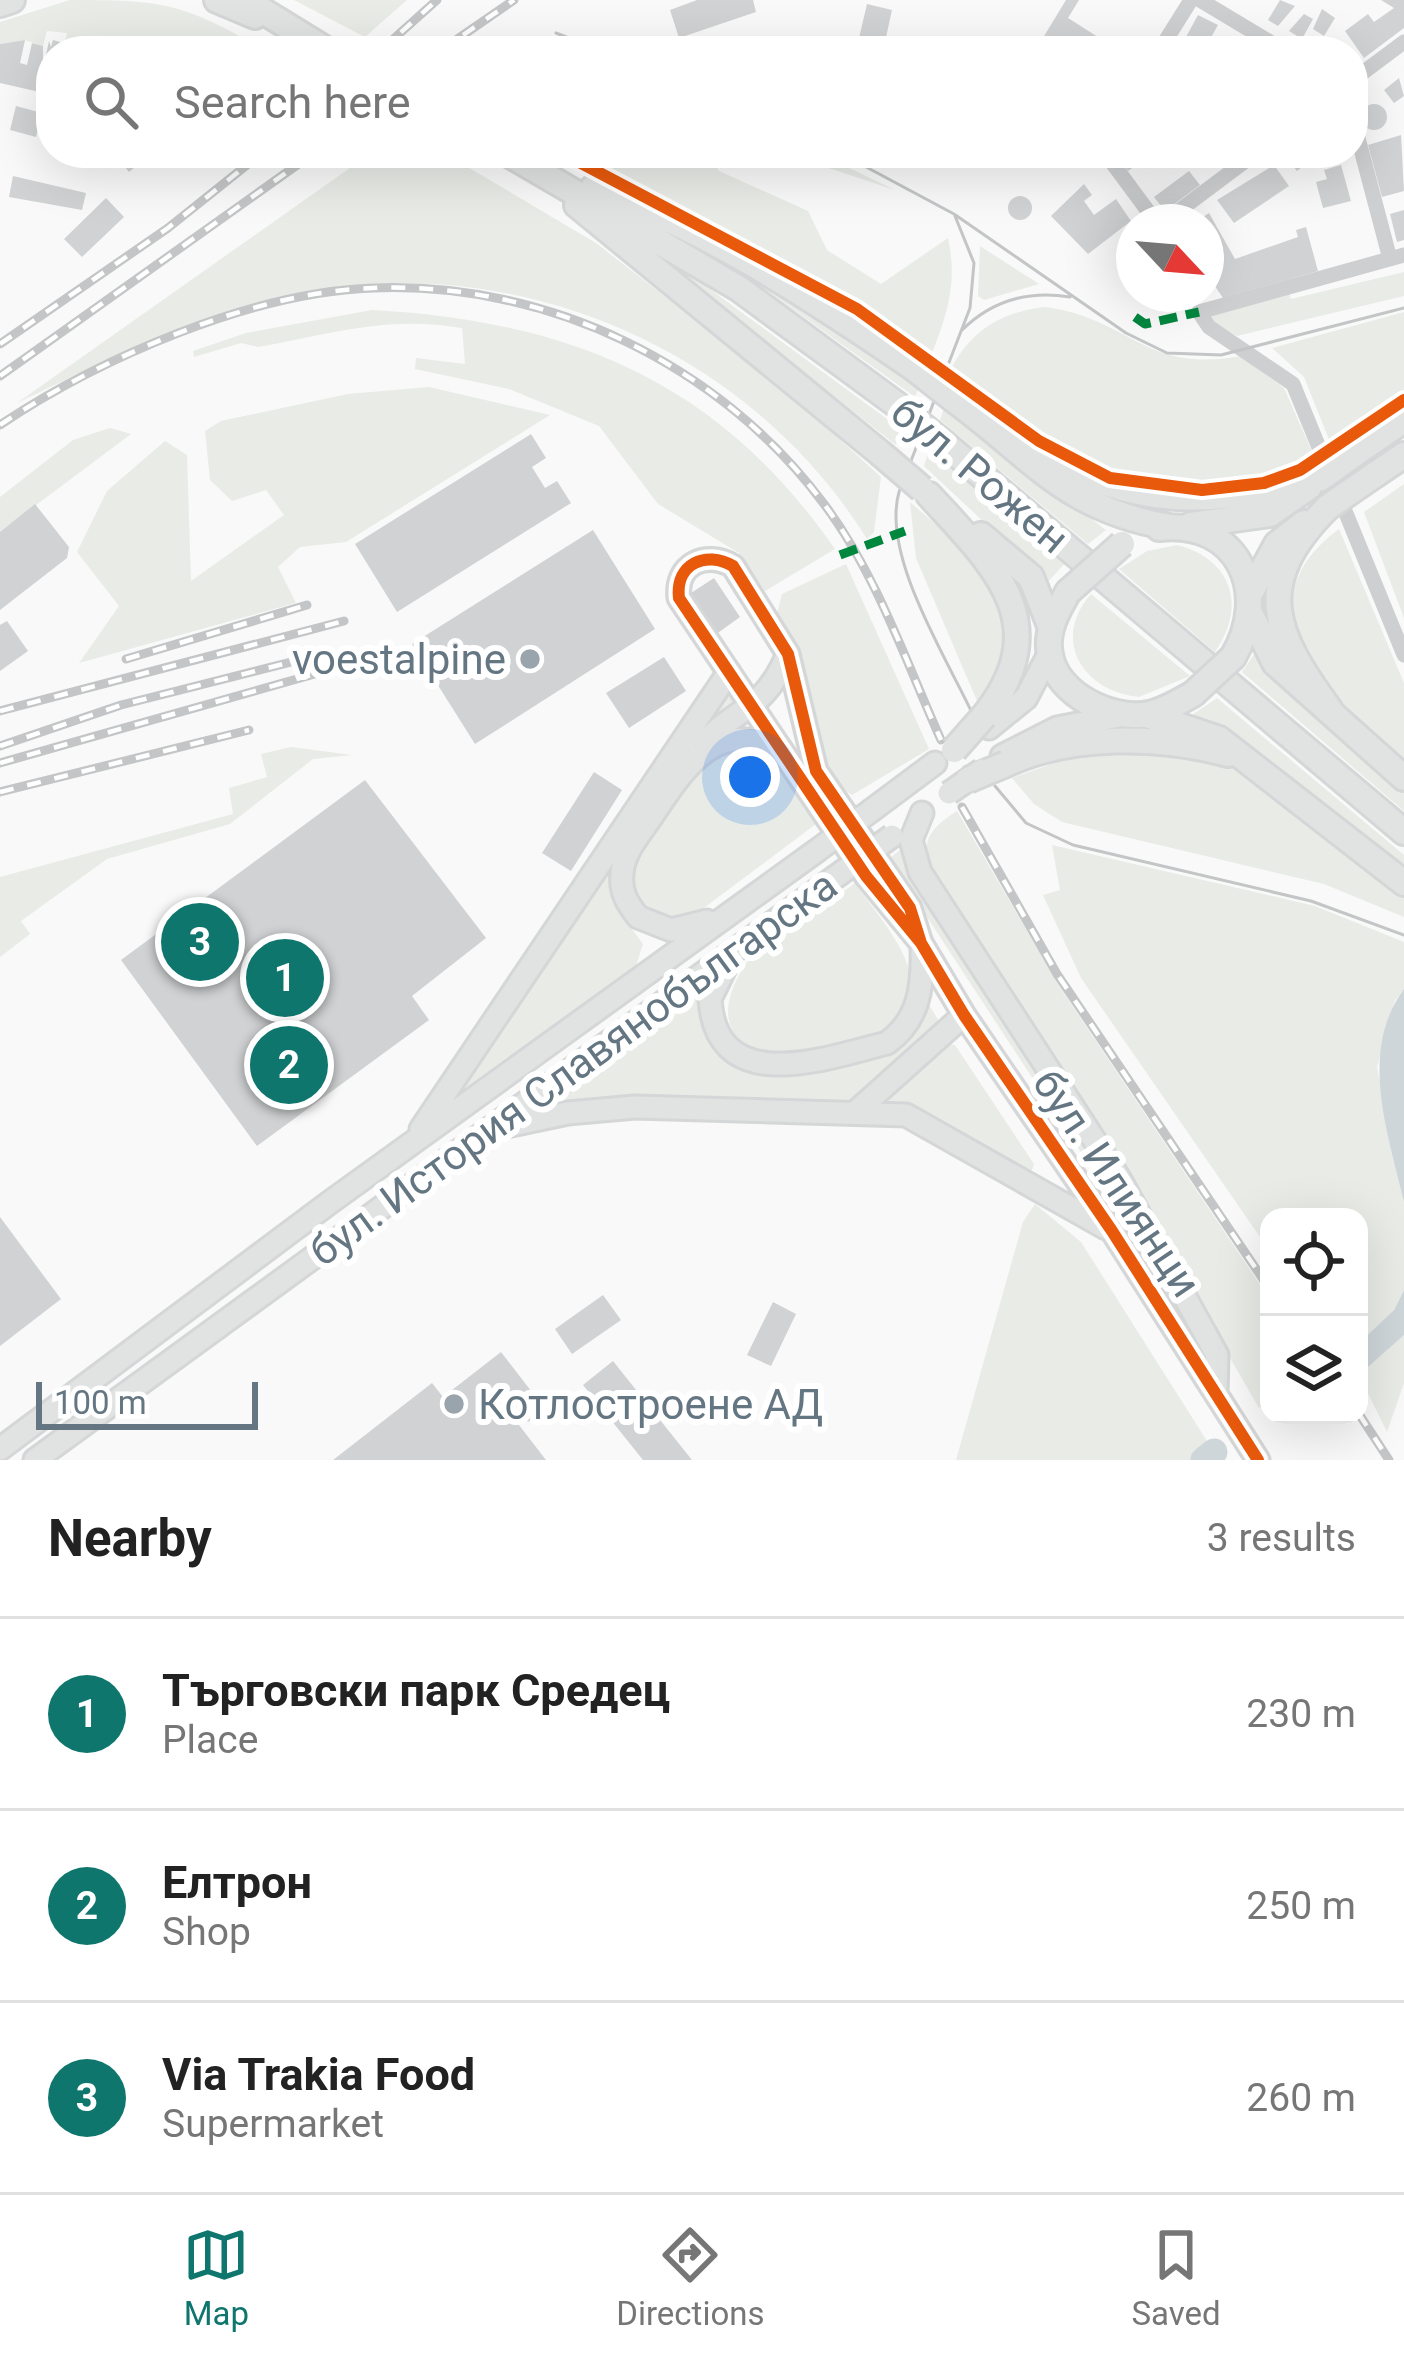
<!DOCTYPE html>
<meta charset="utf-8">
<style>
body{margin:0;font-family:Roboto,sans-serif;background:#f2f2f2;color:#222}
.controls{position:absolute;right:36px;bottom:36px;display:grid;overflow:hidden;border-radius:24px;box-shadow:0 12px 48px #0002}
.controls button{width:108px;height:108px;display:grid;place-items:center;padding:0;border:0;border-bottom:3px solid #e0e0e0;background:#fff;color:#222;font:60px sans-serif}
.compass{position:absolute;left:1116px;top:204px;width:108px;height:108px;border-radius:50%;background:#fff;box-shadow:0 12px 48px #0002;rotate:116deg}
.scale{position:absolute;left:36px;bottom:30px;width:222px;box-sizing:border-box;padding-left:12px;border:6px solid #657683;border-top:0;font-size:33px;line-height:42px;white-space:nowrap;color:#657683;-webkit-text-stroke:9px #fff;paint-order:stroke}
.you{position:absolute;left:750px;top:777px;width:42px;height:42px;margin:-30px;border:9px solid #fff;border-radius:50%;background:#1a73e8;box-shadow:0 0 0 18px #1a73e833}
.badge{display:grid;place-items:center;width:78px;height:78px;border-radius:50%;background:#0f766e;color:#fff;font-size:39px;font-weight:700}
.pin{position:absolute;translate:-50% -50%;border:6px solid #fff;box-shadow:0 3px 12px #0006}
.list{margin:0;padding:0;list-style:none}
h2{display:flex;justify-content:space-between;align-items:center;height:156px;margin:0;padding:0 48px;font-size:51px}
h2 small{font-size:39px;font-weight:400;color:#767676}
.list li{display:grid;grid-template-columns:78px 1fr auto;gap:36px;align-items:center;box-sizing:border-box;height:192px;padding:0 48px;border-top:3px solid #e0e0e0}
.list b{display:block;font-size:45px;white-space:nowrap}
.list p{margin:0;font-size:39px;white-space:nowrap;color:#767676}
.list em{font-size:39px;font-style:normal;color:#767676}
.icon{flex:none;width:66px;height:66px;fill:none;stroke:currentColor;stroke-width:2;stroke-linecap:round;stroke-linejoin:round}
.map{position:relative;flex:none;width:1404px;height:1460px;overflow:hidden}
.search{position:absolute;background:#fff;box-shadow:0 12px 48px #0002;left:36px;right:36px;top:36px;height:132px;display:flex;align-items:center;gap:30px;box-sizing:border-box;padding:0 42px;border-radius:48px;color:#767676;font-size:45px}
.sheet{height:732px;background:#fff}
nav{display:flex;justify-content:space-around;align-items:center;box-sizing:border-box;height:168px;border-top:3px solid #e0e0e0;background:#fff;font-size:33px;color:#767676}
nav a{display:grid;justify-items:center;gap:6px}
nav .on{color:#0f766e}
.map>svg:first-child{display:block}
.green{fill:#e8ebe6}
.water{fill:#ced6d9}
.lines{fill:none;stroke-linecap:round;stroke-linejoin:round}
.river{stroke:#ced6d9;stroke-width:27}
.building{fill:#d0d2d3}
.secondary-casing{stroke:#d5d6d7;stroke-width:27}
.primary-casing{stroke:#d5d6d7;stroke-width:30}
.street{stroke:#cecfd0;stroke-width:15}
.secondary{stroke:#e1e2e2;stroke-width:21}
.primary{stroke:#e1e2e2;stroke-width:24}
.tram{stroke:#c3c5c6;stroke-width:3}
.rail-casing{stroke:#c3c5c6;stroke-width:9}
.rail{stroke:#fff;stroke-width:4.5;stroke-dasharray:14;stroke-linecap:butt}
.secondary-bridge-casing{stroke:#d5d6d7;stroke-width:27;stroke-linecap:butt}
.primary-bridge-casing{stroke:#d5d6d7;stroke-width:30;stroke-linecap:butt}
.secondary-bridge{stroke:#e1e2e2;stroke-width:21}
.primary-bridge{stroke:#e1e2e2;stroke-width:24}
.quiet{stroke:#00873e;stroke-width:9;stroke-dasharray:18 9;stroke-linecap:butt}
.cycleway-casing{stroke:#fff;stroke-width:20}
.cycleway{stroke:#e8590c;stroke-width:12}
.poi-dot{fill:#99a4ac;stroke:#fff;stroke-width:4.5}
.labels{text-anchor:middle;dominant-baseline:central;stroke-width:12;stroke-linejoin:round;paint-order:stroke}
.street-label{font-size:42px;fill:#657683;stroke:#fff}
.poi-label{font-size:42px;fill:#657683;stroke:#fff;text-anchor:end}
</style>
<div class="map">
<svg width="1404" height="1460" viewBox="0 0 1404 1460">
<rect width="100%" height="100%" fill="#f9f9f9"/>
<path class="green" d="M 70,0 C 165,0 183,3 266,51 L 63,51 L 67,33 L 47,31 L 43,46 L 25,40 L 0,44 L 0,22 Z
M 294,0 L 407,0 L 365,37 Z
M 371,153 L 444,153 L 596,243 L 783,388 L 881,477 L 874,532 L 867,539 C 739,334 484,237 251,304 C 170,327 93,367 17,403 Z
M 569,153 L 707,153 L 719,171 L 808,211 L 827,250 L 881,284 L 948,238 C 958,283 947,316 930,358 L 858,305 Z
M 783,153 L 818,153 L 895,190 Z
M 980,246 L 1039,284 L 984,300 L 978,296 Z
M 712,251 L 848,335 L 919,387 L 915,397 Z
M 1404,272 L 1404,296 L 1237,336 L 1209,320 L 1207,313 L 1288,290 L 1291,299 Z
M 688,273 L 902,430 L 896,445 L 684,279 Z
M 1045,307 C 1130,318 1144,374 1241,356 L 1284,388 L 1314,456 C 1195,541 1046,447 950,371 C 970,331 1001,312 1045,307 Z
M 372,310 C 571,321 719,382 835,549 L 765,591 L 739,553 L 658,504 L 599,426 L 509,389 L 415,369 L 416,358 L 465,364 L 462,328 C 388,315 330,334 258,347 L 241,343 L 194,357 L 193,351 L 246,333 Z
M 1404,312 L 1404,394 L 1330,442 L 1304,377 L 1272,348 Z
M 429,387 L 550,415 L 346,542 L 300,547 L 278,567 L 296,603 L 79,663 L 119,606 L 77,552 L 107,491 L 165,441 L 187,455 L 191,581 L 284,515 L 266,490 L 232,501 L 210,480 L 205,431 L 221,421 L 348,394 Z
M 944,408 L 1106,530 L 1088,544 L 940,420 Z
M 110,428 L 131,434 L 0,532 L 0,497 L 73,440 Z
M 929,451 L 1065,563 L 1048,582 L 924,466 Z
M 1404,484 L 1404,618 L 1364,512 Z
M 910,502 C 956,543 1032,596 1005,668 C 999,682 988,696 980,708 L 916,558 Z
M 1339,529 L 1404,683 L 1404,766 C 1338,704 1230,609 1339,529 Z
M 1177,545 C 1232,559 1247,606 1215,652 L 1119,569 L 1147,551 Z
M 846,564 L 929,749 L 852,795 C 811,772 816,705 803,665 C 798,648 786,630 777,614 L 782,594 Z
M 1091,594 L 1190,676 L 1139,697 C 1082,691 1051,639 1091,594 Z
M 1257,650 L 1404,792 L 1404,811 L 1242,672 Z
M 728,696 L 736,703 L 611,883 L 612,902 L 643,944 L 636,966 L 448,1101 L 716,703 Z
M 1217,698 L 1404,855 L 1404,872 L 1189,717 Z
M 291,747 L 352,755 L 313,759 L 230,824 L 107,859 L 21,921 L 30,934 L 0,957 L 0,877 L 233,814 L 229,788 L 267,777 L 261,754 Z
M 748,747 L 773,759 L 816,824 L 693,916 C 665,924 646,913 631,888 L 640,845 L 704,754 Z
M 1107,751 L 1204,753 L 1245,775 L 1404,897 L 1404,917 L 1324,884 L 1062,822 L 1034,804 L 1012,778 L 1071,757 Z
M 957,811 L 1063,992 L 1269,1298 L 1269,1402 L 1259,1408 L 1129,1184 L 932,871 C 918,841 932,827 957,811 Z
M 1052,845 L 1315,906 L 1404,942 L 1404,989 L 1395,1001 L 1377,1067 L 1404,1202 L 1404,1290 L 1394,1310 L 1359,1343 L 1359,1217 L 1269,1217 L 1269,1250 L 1081,978 L 1043,895 L 1060,890 Z
M 901,849 L 913,880 L 1121,1198 L 1143,1247 L 889,859 Z
M 855,883 C 875,912 912,952 912,988 C 911,1073 658,1096 747,962 Z
M 706,990 C 684,1082 784,1076 841,1062 C 854,1059 875,1058 886,1051 C 901,1042 915,1015 926,1000 L 942,1026 L 851,1104 L 611,1099 L 533,1114 Z
M 948,1044 L 955,1045 L 1034,1164 L 1031,1173 L 1023,1175 L 919,1110 L 884,1099 Z
M 1035,1204 L 1081,1242 L 1219,1460 L 956,1460 L 1023,1222 Z
M 1404,1335 L 1404,1383 L 1387,1432 L 1359,1375 Z"/>
<path class="water" d="M 1404,989 L 1404,1202 C 1388,1132 1358,1052 1404,989 Z
M 1404,1290 L 1404,1335 L 1359,1375 L 1359,1343 L 1394,1310 Z"/>
<g class="lines">
<path class="river" d="M 1204,1460 L 1214,1452"/>
</g>
<path class="building" d="M 697,0 L 753,0 L 756,12 L 679,38 L 670,10 Z
M 1066,0 L 1079,0 L 1068,18 L 1109,44 L 1105,51 L 1035,51 Z
M 1280,0 L 1295,6 L 1278,26 L 1268,20 Z
M 1381,0 L 1404,0 L 1404,28 L 1364,58 L 1345,31 L 1368,14 L 1374,22 L 1394,8 Z
M 867,4 L 892,10 L 883,51 L 856,51 Z
M 1322,9 L 1335,18 L 1324,36 L 1313,29 Z
M 1304,14 L 1313,19 L 1302,39 L 1289,31 Z
M 1198,15 L 1218,25 L 1205,48 L 1186,37 Z
M 25,40 L 20,63 L 27,65 L 32,43 L 43,46 L 43,69 L 49,41 L 51,47 L 53,40 L 60,42 L 61,51 L 51,51 L 51,105 L 41,104 L 44,93 L 0,83 L 0,44 Z
M 1399,78 L 1404,96 L 1394,103 L 1384,90 Z
M1361 117a13 13 0 1 1 26 0a13 13 0 1 1-26 0Z
M 16,106 L 42,113 L 36,137 L 10,130 Z
M 1401,135 L 1404,191 L 1382,197 L 1368,145 Z
M 114,153 L 152,153 L 129,172 Z
M 1116,153 L 1140,153 L 1145,159 L 1128,171 Z
M 1283,153 L 1313,153 L 1315,156 L 1297,171 Z
M 1274,165 L 1289,186 L 1234,223 L 1217,200 Z
M 1341,165 L 1351,201 L 1323,208 L 1316,182 L 1327,179 L 1324,170 Z
M 1189,171 L 1200,185 L 1165,211 L 1154,197 Z
M 13,176 L 86,193 L 82,210 L 9,197 Z
M 1084,184 L 1092,195 L 1084,201 L 1094,215 L 1116,199 L 1131,221 L 1088,254 L 1051,216 Z
M1008 208a12 12 0 1 1 24 0a12 12 0 1 1-24 0Z
M 106,198 L 124,217 L 82,257 L 64,239 Z
M 1404,210 L 1404,240 L 1397,242 L 1390,214 Z
M 1209,213 L 1235,259 L 1298,237 L 1296,230 L 1306,227 L 1318,271 L 1223,298 L 1206,273 L 1206,222 L 1196,222 Z
M 531,434 L 546,458 L 532,467 L 545,488 L 557,481 L 571,503 L 397,612 L 355,544 Z
M 35,504 L 69,547 L 67,558 L 0,610 L 0,532 Z
M 593,530 L 655,629 L 475,744 L 412,644 Z
M 714,578 L 740,617 L 715,635 L 688,595 Z
M 7,621 L 28,651 L 0,671 L 0,625 Z
M 664,657 L 686,691 L 629,728 L 606,693 Z
M 594,772 L 622,790 L 571,871 L 542,853 Z
M 365,780 L 486,938 L 412,996 L 429,1020 L 257,1146 L 121,960 Z
M 0,1217 L 61,1299 L 0,1346 Z
M 603,1295 L 621,1320 L 572,1354 L 555,1329 Z
M 773,1302 L 796,1314 L 771,1366 L 747,1355 Z
M 501,1352 L 545,1409 L 528,1422 L 506,1394 L 499,1399 L 546,1460 L 333,1460 L 432,1383 L 443,1397 Z
M 613,1361 L 692,1460 L 643,1460 L 583,1385 Z"/>
<g class="lines">
<defs>
<path id="secondary" d="M 989,728 L 1026,698 L 1049,654
M 699,748 C 737,705 763,713 788,654
M 1002,756 L 1057,728 L 1119,716
M 872,810 L 935,763
M 922,813 L 911,840 L 920,872 L 1119,1178 L 1217,1355 L 1216,1394
M 707,921 L 671,930 L 638,917 C 627,903 620,892 622,874 C 623,852 640,834 652,816 C 684,768 720,710 785,757
M 921,943 L 866,876 L 679,598 C 675,564 706,550 733,566 L 788,654 L 816,771 L 910,908 L 921,943 L 964,1015 L 1112,1231 L 1258,1460
M 728,962 L 710,999 C 716,1099 827,1058 887,1043 C 919,1020 923,987 922,950
M 859,1109 L 964,1015
M 497,1128 L 568,1113 L 635,1107 L 906,1115 L 1106,1228
M 421,1129 L 729,672
M 0,1449 L 329,1203 L 815,852
M 35,1460 L 834,878"/>
<path id="primary" d="M 217,0 L 255,16
M 245,0 L 328,51
M 0,4 L 12,0
M 507,153 L 738,288 L 896,404
M 593,188 C 709,230 810,297 911,366
M 577,205 L 880,453
M 957,402 C 1036,461 1067,510 1170,527
M 1002,436 C 1131,504 1179,512 1321,478
M 940,440 L 1404,832
M 1363,448 L 1404,420
M 1376,474 L 1404,455
M 929,495 C 993,565 1058,623 984,716
M 1328,507 C 1251,584 1273,632 1330,710
M 1191,525 L 1270,514 L 1309,487
M 1159,528 C 1239,519 1271,593 1233,657
M 981,535 L 1031,577 L 1051,628
M 1252,590 L 1277,544 L 1304,523
M 1068,592 C 1057,611 1045,632 1050,655 C 1057,695 1112,721 1149,714 C 1164,711 1179,702 1193,694
M 1251,615 L 1275,663 L 1404,778
M 1147,715 L 1219,739 L 1404,883
M 1006,764 C 1070,734 1160,735 1228,754"/>
</defs>
<use href="#secondary" class="secondary-casing"/>
<use href="#primary" class="primary-casing"/>
<path class="street" d="M 1200,0 L 1285,51
M 1159,51 L 1191,0
M 1353,80 L 1404,42
M 1353,119 L 1390,259
M 1105,153 L 1156,222
M 1164,222 L 1256,153
M 1199,312 L 1209,327 L 1293,384 L 1404,655
M 1199,312 L 1404,255"/>
<use href="#secondary" class="secondary"/>
<use href="#primary" class="primary"/>
<path class="tram" d="M 556,33 L 602,51
M 840,153 L 954,214 L 1126,333 L 1167,353 L 1221,355 L 1404,308
M 955,216 L 974,263 L 970,308 L 899,492 C 881,556 947,658 974,717
M 961,331 C 992,300 1028,290 1070,297
M 995,786 L 1026,823 L 1073,845 L 1311,901 L 1404,935"/>
<defs>
<path id="rail" d="M 380,51 L 437,0
M 440,51 L 514,0
M 0,344 L 168,228 L 262,153
M 0,376 L 314,153
M 0,425 C 100,358 252,292 373,288 C 547,281 721,365 824,504 C 876,573 906,662 941,740
M 126,659 L 307,605
M 0,711 L 344,621
M 0,746 L 121,705 L 323,654
M 0,763 L 350,664
M 0,792 L 249,730
M 962,807 L 1057,974 L 1269,1288
M 1359,1414 L 1389,1460"/>
</defs>
<use href="#rail" class="rail-casing"/>
<use href="#rail" class="rail"/>
<defs>
<path id="secondary-bridge" d="M 949,793 L 982,770
M 815,852 L 872,810
M 834,878 L 892,836"/>
<path id="primary-bridge" d="M 911,366 L 957,402
M 896,404 L 940,440
M 880,453 L 922,489
M 1321,478 L 1363,448
M 1328,507 L 1376,474
M 1068,592 L 1122,544
M 1193,694 L 1233,657
M 954,750 L 984,716
M 968,780 L 1006,764"/>
</defs>
<use href="#secondary-bridge" class="secondary-bridge-casing"/>
<use href="#primary-bridge" class="primary-bridge-casing"/>
<use href="#secondary-bridge" class="secondary-bridge"/>
<use href="#primary-bridge" class="primary-bridge"/>
<path class="quiet" d="M 1135,317 L 1145,324 L 1199,312
M 840,555 L 905,531"/>
<defs>
<path id="cycleway" d="M 562,153 L 857,309 L 1039,441 L 1110,478 L 1202,490 L 1264,483 L 1300,470 L 1404,400
M 921,943 L 866,876 L 679,598 C 675,564 706,550 733,566 L 788,654 L 816,771 L 910,908 L 921,943 L 964,1015 L 1112,1231 L 1258,1460"/>
</defs>
<use href="#cycleway" class="cycleway-casing"/>
<use href="#cycleway" class="cycleway"/>
</g>
<g class="poi-dot">
<circle cx="530" cy="659" r="12"/>
<circle cx="454" cy="1404" r="12"/>
</g>
<g class="labels">
<g class="street-label">
<text transform="translate(980 475) rotate(40)">бул. Рожен</text>
<text transform="translate(573 1068) rotate(-36)">бул. История Славянобългарска</text>
<text transform="translate(1117 1183) rotate(56)">бул. Илиянци</text>
</g>
<g class="poi-label">
<text x="506" y="659">voestalpine</text>
<text x="478" y="1404" text-anchor="start">Котлостроене АД</text>
</g>
</g>
</svg>
<div class="controls">
<button><svg class="icon" aria-label="locate" viewBox="0 0 24 24"><circle cx="12" cy="12" r="6"/><path d="M12 2v4M12 18v4M2 12h4M18 12h4"/></svg></button>
<button><svg class="icon" aria-label="layers" viewBox="0 0 24 24"><path d="M12 4l9 5-9 5-9-5zM3 14l9 5 9-5"/></svg></button>
</div>
<svg class="compass" viewBox="-18 -18 36 36"><path d="M0-13l5 13h-10z" fill="#e53935"/><path d="M0 13l5-13h-10z" fill="#767676"/></svg>
<div class="scale">100 m</div>
<div class="you"></div>
<div class="pin badge" style="left:285px;top:978px">1</div>
<div class="pin badge" style="left:289px;top:1065px">2</div>
<div class="pin badge" style="left:200px;top:942px">3</div>
<div class="search"><svg class="icon" aria-label="search" viewBox="0 0 24 24"><circle cx="10" cy="10" r="6"/><path d="M15 15l6 6"/></svg>Search here</div>
</div>
<section class="sheet">
<h2>Nearby<small>3 results</small></h2>
<ul class="list">
<li><span class="badge">1</span><div><b>Търговски парк Средец</b><p>Place</p></div><em>230 m</em></li>
<li><span class="badge">2</span><div><b>Елтрон</b><p>Shop</p></div><em>250 m</em></li>
<li><span class="badge">3</span><div><b>Via Trakia Food</b><p>Supermarket</p></div><em>260 m</em></li>
</ul>
</section>
<nav>
<a class="on"><svg class="icon" aria-label="map" viewBox="0 0 24 24"><path d="M3 6l6-2 6 2 6-2v14l-6 2-6-2-6 2zM9 4v14M15 6v14"/></svg>Map</a>
<a><svg class="icon" aria-label="directions" viewBox="0 0 24 24"><path d="M12 3l9 9-9 9-9-9zM9 14v-3h6M13 9l2 2-2 2"/></svg>Directions</a>
<a><svg class="icon" aria-label="saved" viewBox="0 0 24 24"><path d="M7 4h10v16l-5-4-5 4z"/></svg>Saved</a>
</nav>
